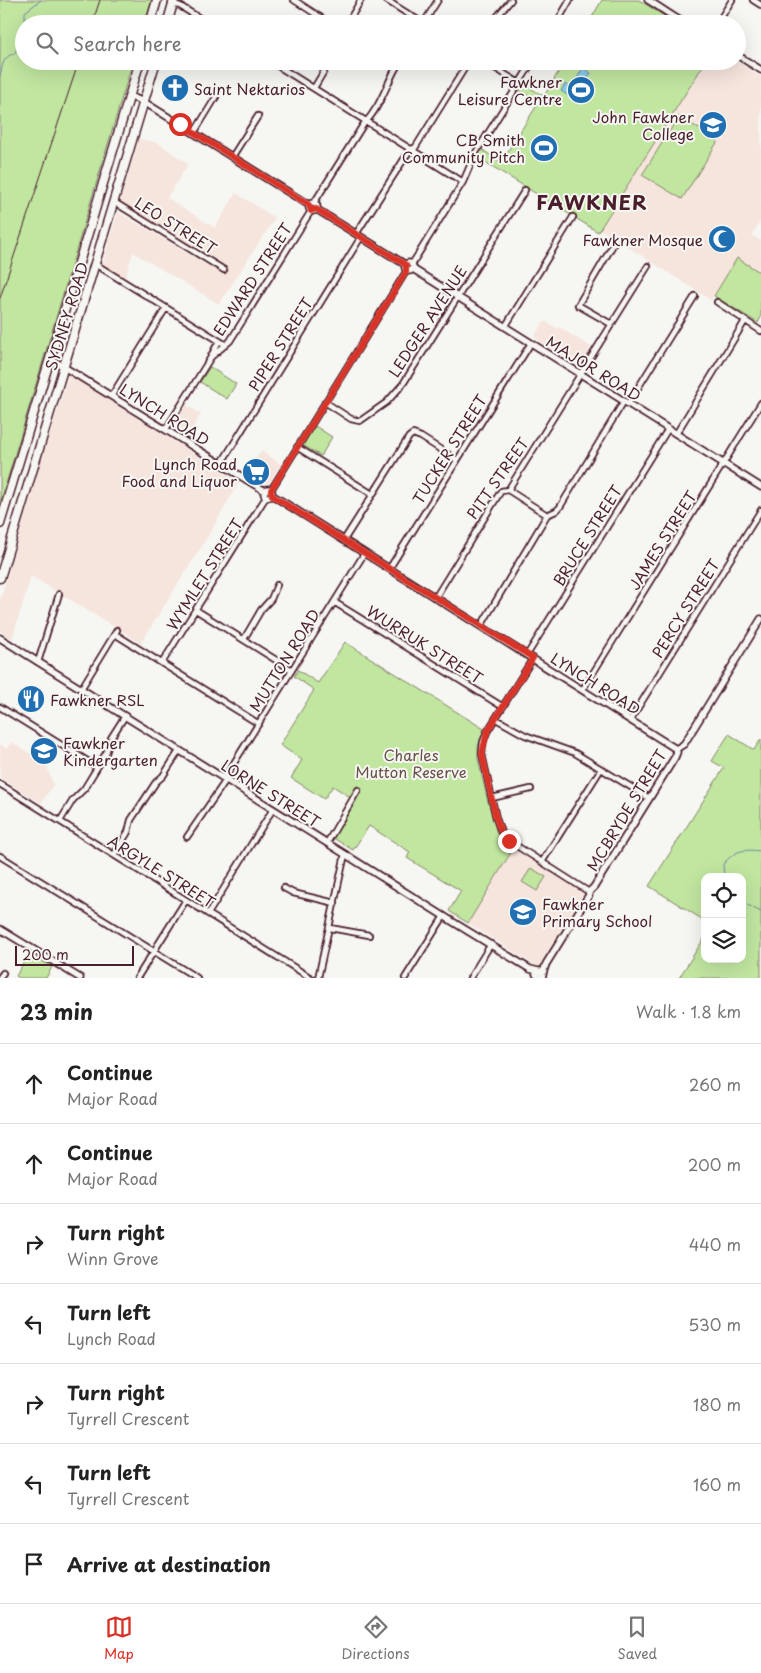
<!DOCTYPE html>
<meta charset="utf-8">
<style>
body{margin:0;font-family:"Playpen Sans",sans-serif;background:#f6f6f6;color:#222}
.controls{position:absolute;right:15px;bottom:15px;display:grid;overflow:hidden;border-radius:10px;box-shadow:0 5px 20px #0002}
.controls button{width:45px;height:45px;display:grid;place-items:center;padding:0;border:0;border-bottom:1px solid #e0e0e0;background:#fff;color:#222;font:25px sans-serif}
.scale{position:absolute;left:15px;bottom:12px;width:119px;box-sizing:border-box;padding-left:5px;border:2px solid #4a1f2b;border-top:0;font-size:14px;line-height:18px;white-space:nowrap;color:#4a1f2b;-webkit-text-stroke:4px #f6f6f2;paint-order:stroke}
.stop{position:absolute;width:15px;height:15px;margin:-11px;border:4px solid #d93025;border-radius:50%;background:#fff}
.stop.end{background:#d93025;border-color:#fff;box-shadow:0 1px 5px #0008}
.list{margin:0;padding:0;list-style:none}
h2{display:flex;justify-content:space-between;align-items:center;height:65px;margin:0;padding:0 20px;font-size:21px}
h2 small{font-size:16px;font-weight:400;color:#767676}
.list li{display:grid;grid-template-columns:32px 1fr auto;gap:15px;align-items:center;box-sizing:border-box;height:80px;padding:0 20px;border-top:1px solid #e0e0e0}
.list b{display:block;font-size:19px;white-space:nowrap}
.list p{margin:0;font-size:16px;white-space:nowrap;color:#767676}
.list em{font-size:16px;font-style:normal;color:#767676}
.icon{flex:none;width:28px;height:28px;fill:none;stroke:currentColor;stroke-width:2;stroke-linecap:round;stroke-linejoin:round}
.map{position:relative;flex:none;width:761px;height:978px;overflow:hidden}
.search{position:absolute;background:#fff;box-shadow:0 5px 20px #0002;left:15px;right:15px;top:15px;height:55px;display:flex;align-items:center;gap:12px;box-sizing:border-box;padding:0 18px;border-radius:28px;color:#767676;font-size:19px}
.sheet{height:625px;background:#fff}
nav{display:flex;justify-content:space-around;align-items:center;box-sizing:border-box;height:70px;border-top:1px solid #e0e0e0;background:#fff;font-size:14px;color:#767676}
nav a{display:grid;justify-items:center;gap:2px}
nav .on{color:#d93025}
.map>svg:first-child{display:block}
.built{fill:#f6e5dd}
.green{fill:#c0e6a0;stroke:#858266}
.water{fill:#8acceb;stroke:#70879e}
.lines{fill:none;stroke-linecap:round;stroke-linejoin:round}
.stream{stroke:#70879e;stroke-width:1}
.minor-casing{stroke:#4a1f2b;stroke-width:8}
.tertiary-casing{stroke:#4a1f2b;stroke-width:9}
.trunk-casing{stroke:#4a1f2b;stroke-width:11}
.minor{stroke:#f6f6f2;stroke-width:4.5}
.tertiary{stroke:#f6f6f2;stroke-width:5.5}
.trunk{stroke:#f6f6f2;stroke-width:8}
.rail{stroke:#4a1f2b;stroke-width:1}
.route{stroke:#d93025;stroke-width:6}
.labels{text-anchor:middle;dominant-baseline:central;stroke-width:4;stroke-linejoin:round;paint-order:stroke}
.poi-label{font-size:15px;fill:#4a1f2b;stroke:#f6f6f2;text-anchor:end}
.street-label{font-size:15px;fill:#4a1f2b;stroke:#f6f6f2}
.park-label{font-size:15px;fill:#685148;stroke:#f6f6f2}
.district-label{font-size:20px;font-weight:bold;letter-spacing:1px;fill:#4a1f2b;stroke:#f6f6f2}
</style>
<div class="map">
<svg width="761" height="978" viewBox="0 0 761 978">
<rect width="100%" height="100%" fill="#f6f6f2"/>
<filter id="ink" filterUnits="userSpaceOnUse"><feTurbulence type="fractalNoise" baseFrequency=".02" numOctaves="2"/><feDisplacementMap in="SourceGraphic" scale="10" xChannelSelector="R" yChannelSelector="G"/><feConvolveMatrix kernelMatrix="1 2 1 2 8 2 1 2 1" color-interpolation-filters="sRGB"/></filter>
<g filter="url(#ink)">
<path class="built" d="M 706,61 L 736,61 L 761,77 L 761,220 L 752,235 L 761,241 L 761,265 L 757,271 L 737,258 L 711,300 L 600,229 Z
M 139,139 L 158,143 L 188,164 L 167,198 L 215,228 L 236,193 L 275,218 L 219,304 L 133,252 L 125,279 L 102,265 L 118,212 L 224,275 L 228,269 L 120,202 Z
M 546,322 L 558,329 L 559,327 L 591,347 L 580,366 L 534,337 L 543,323 Z
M 69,375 L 239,482 L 210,533 L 141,643 L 31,576 L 12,639 L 0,631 L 0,600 L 42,458 Z
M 186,405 L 201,414 L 190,432 L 175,424 Z
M 261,451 L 281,464 L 269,484 L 247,471 Z
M 11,742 L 46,763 L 47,766 L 53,785 L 41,803 L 0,778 L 0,744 L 7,749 Z
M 513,849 L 583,893 L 539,966 L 536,966 L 468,923 Z"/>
<path class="green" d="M 0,0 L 152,0 L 145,24 L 24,24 L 24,61 L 133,61 L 0,504 Z
M 602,0 L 639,0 L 677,24 L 588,24 Z
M 565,61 L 706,61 L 598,232 L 477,157 L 481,149 L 501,162 L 539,102 L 519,90 L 523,84 L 544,96 Z
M 679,116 L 718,141 L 682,199 L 642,175 Z
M 737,258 L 761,273 L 761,317 L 758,323 L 714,296 Z
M 210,367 L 236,384 L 227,399 L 200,382 Z
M 315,426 L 332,437 L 321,456 L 304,446 L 304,444 Z
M 345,642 L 484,729 L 478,747 L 478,759 L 487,798 L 497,834 L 513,849 L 468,923 L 449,911 L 461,891 L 407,858 L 410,852 L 369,826 L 353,850 L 333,838 L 356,801 L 333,786 L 324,799 L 291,778 L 302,760 L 280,745 L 314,690 L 294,676 L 298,670 L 318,683 Z
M 729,734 L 754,750 L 761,739 L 761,978 L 679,978 L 705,937 L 705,959 L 742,959 L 742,877 L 705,877 L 705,921 L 649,886 L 724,768 L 712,761 Z
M 531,868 L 546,877 L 537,891 L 522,882 Z
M 29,953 L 52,967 L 46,978 L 19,978 L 16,976 Z"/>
<path class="water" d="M 583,68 L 591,73 L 575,100 L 561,91 L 565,84 L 571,88 Z"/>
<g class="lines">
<path class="stream" d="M 25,24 L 25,12 L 41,0
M 0,76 C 3,65 2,57 15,53 L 24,34
M 724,877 L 723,864 C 736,850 742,849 761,851
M 742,902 L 761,912"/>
<defs>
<path id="minor" d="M 294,0 L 331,24
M 386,0 L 421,22
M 753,0 L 761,5
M 173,4 L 180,6 L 209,24
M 495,19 L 511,0
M 425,21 L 438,0
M 347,24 L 361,0
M 556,24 L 570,0
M 717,24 L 732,0
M 270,61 L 463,182
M 484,61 L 519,83
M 314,88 L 330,61
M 194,133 L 216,97
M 232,157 L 258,116
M 114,202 L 224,270
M 314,203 L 363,125 C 382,106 386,83 400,61
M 356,234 L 408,153 L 411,149 L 415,148 L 469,61
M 95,264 L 226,345
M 412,264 L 463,182 L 475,154 L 533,61
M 717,302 L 761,331
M 611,324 L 578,305 L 613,245
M 505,327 L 573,217
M 211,356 L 219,341
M 112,395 L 166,308
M 325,402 L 351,419 L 360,421 L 387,402 L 403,384 L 525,190
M 628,404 L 695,296
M 166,429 L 211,357 L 230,341 L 311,211
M 676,434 L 745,321
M 297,447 L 372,494
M 221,464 L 361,237
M 271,490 L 407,270
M 508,490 L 547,515
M 344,540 L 409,437 L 413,434 L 421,437 L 457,460
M 389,569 L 531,343
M 435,598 L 501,491 L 508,490 L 648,266
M 334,602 L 503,707
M 196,610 L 292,670
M 481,626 L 547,515 L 556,511 L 560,507 L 624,401
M 115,634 L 259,724
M 244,639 L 261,610 L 271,599 L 277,585
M 527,655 L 668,429
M 533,658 L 487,732 L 483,742 L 482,754 L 486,772 L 496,818 L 501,832 L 509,841 L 589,892
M 38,662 L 59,594
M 162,663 L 266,497
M 81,689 L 117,630
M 583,689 L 761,403
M 0,707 L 97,767
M 496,719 L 525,735 L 575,753 L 649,798
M 631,719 L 761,510
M 224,779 L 364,554
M 0,784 L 311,978
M 492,798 L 531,789
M 60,821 L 73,800 L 84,789 L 106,753 L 111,738 L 125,716
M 187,837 L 226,780
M 327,843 L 358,790
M 114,855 L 128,832 L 131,820 L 156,782 L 163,776 L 179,751
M 0,856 L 197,978
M 542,862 L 601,769
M 284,888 L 293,893 L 335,903
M 208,914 L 273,809
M 330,928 L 369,935
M 0,977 L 3,973
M 137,978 L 186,900
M 318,978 L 345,854
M 405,978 L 444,916
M 470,978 L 491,944"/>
<path id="tertiary" d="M 648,0 C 661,8 673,17 686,24
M 737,55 L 761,70
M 129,96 L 144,102 L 309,205
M309 207a4 4 0 1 1 8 0a4 4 0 1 1-8 0Z
M 316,209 L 406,265
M405 267a4 4 0 1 1 8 0a4 4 0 1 1-8 0Z
M 413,269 L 761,487
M 51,359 L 265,491
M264 493a4 4 0 1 1 8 0a4 4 0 1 1-8 0Z
M 272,495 L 676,749
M 0,638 L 458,925 L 530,969 L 538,971
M 0,929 L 80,978
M 543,973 L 546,964 L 589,895 L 589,892 L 594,887 L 675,757 L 677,752 L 676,749 L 684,744 L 761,619
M 538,978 L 536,974 L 540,971 L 543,974 L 542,978"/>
<path id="trunk" d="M 150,24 L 157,0
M 167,24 L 174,0
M 0,524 L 140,61
M 0,578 L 156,61"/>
</defs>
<use href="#minor" class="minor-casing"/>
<use href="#tertiary" class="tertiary-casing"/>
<use href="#trunk" class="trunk-casing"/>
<use href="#minor" class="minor"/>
<use href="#tertiary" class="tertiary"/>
<use href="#trunk" class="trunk"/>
<path class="rail" d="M 92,24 L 100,0
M 0,298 L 79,61"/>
</g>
</g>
<g class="lines" filter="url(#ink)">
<path class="route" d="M 180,124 L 309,205 L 311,211 L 316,209 L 406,265 L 406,272 L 271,490 L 272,495 L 276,498 L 533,658 L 487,732 L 482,754 L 496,818 L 501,832 L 509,841"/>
</g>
<defs>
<symbol id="church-disc" viewBox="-11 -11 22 22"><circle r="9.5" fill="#1f6fb2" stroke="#f6f6f2"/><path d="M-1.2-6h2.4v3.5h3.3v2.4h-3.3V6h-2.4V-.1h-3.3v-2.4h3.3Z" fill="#fff"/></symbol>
<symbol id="stadium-disc" viewBox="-11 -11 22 22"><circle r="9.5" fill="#1f6fb2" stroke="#f6f6f2"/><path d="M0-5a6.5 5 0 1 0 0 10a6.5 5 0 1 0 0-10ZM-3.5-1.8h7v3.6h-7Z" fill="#fff"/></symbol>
<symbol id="school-disc" viewBox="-11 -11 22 22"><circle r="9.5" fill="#1f6fb2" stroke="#f6f6f2"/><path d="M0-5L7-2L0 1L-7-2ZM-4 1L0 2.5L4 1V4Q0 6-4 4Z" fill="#fff"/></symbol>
<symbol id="mosque-disc" viewBox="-11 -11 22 22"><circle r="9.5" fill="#1f6fb2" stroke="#f6f6f2"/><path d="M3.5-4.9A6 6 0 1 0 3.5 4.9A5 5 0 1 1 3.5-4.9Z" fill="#fff"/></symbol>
<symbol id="supermarket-disc" viewBox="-11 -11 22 22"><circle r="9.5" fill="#1f6fb2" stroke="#f6f6f2"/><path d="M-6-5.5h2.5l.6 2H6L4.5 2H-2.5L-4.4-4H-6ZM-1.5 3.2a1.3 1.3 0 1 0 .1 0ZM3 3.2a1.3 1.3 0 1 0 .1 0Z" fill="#fff"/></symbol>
<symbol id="restaurant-disc" viewBox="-11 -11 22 22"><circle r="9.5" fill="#1f6fb2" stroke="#f6f6f2"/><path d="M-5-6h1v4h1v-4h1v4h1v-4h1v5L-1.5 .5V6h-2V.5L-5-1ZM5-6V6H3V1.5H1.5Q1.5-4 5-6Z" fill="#fff"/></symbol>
</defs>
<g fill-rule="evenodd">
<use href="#church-disc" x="159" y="72" width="32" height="32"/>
<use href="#stadium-disc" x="565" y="74" width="32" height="32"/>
<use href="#school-disc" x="697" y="109" width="32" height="32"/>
<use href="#stadium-disc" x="528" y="132" width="32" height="32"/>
<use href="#mosque-disc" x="706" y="223" width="32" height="32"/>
<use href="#supermarket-disc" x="240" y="456" width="32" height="32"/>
<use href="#restaurant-disc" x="15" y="683" width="32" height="32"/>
<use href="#school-disc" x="28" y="735" width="32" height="32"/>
<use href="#school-disc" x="507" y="896" width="32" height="32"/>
</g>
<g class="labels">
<g class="poi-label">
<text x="562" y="81">Fawkner<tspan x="562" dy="17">Leisure Centre</tspan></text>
<text x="194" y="88" text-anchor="start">Saint Nektarios</text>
<text x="694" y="116">John Fawkner<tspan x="694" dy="17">College</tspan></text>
<text x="525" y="139">CB Smith<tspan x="525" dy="17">Community Pitch</tspan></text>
<text x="703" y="239">Fawkner Mosque</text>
<text x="237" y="463">Lynch Road<tspan x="237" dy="17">Food and Liquor</tspan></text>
<text x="50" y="699" text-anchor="start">Fawkner RSL</text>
<text x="63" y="742" text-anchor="start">Fawkner<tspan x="63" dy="17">Kindergarten</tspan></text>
<text x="542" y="903" text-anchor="start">Fawkner<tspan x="542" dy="17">Primary School</tspan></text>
</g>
<g class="street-label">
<text transform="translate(176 225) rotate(32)">LEO STREET</text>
<text transform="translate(252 279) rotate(-57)">EDWARD STREET</text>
<text transform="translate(66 316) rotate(-73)">SYDNEY ROAD</text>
<text transform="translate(427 321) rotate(-57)">LEDGER AVENUE</text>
<text transform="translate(280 344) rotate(-58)">PIPER STREET</text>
<text transform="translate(594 368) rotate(32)">MAJOR ROAD</text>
<text transform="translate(165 414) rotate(32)">LYNCH ROAD</text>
<text transform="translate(449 449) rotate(-58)">TUCKER STREET</text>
<text transform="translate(497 478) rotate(-55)">PITT STREET</text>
<text transform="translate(587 535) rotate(-58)">BRUCE STREET</text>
<text transform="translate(662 540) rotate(-58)">JAMES STREET</text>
<text transform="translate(204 574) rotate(-58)">WYMLET STREET</text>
<text transform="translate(685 608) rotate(-58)">PERCY STREET</text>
<text transform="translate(425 644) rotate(32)">WURRUK STREET</text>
<text transform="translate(284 660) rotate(-58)">MUTTON ROAD</text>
<text transform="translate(596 683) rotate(32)">LYNCH ROAD</text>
<text transform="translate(271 793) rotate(32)">LORNE STREET</text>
<text transform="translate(626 810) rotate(-59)">MCBRYDE STREET</text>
<text transform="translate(162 871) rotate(32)">ARGYLE STREET</text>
</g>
<g class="park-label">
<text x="411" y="754">Charles<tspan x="411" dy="17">Mutton Reserve</tspan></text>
</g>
<g class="district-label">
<text x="592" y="202">FAWKNER</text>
</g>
</g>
</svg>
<div class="controls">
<button><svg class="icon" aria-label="locate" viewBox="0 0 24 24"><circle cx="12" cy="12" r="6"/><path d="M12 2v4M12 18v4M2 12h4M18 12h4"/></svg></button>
<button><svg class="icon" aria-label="layers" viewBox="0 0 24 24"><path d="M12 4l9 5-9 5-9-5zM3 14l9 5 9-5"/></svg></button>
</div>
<div class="scale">200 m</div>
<div class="stop" style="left:180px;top:124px"></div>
<div class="stop end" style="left:509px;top:841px"></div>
<div class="search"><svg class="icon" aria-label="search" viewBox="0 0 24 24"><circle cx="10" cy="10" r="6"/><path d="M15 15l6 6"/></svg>Search here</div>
</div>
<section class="sheet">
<h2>23 min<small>Walk · 1.8 km</small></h2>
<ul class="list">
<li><svg class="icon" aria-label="ahead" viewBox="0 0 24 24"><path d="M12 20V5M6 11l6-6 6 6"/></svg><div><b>Continue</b><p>Major Road</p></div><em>260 m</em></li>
<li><svg class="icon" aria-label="ahead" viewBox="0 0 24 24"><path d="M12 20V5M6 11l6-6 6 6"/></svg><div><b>Continue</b><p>Major Road</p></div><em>200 m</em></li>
<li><svg class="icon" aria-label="right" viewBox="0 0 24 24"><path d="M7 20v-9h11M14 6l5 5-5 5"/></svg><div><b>Turn right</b><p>Winn Grove</p></div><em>440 m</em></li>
<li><svg class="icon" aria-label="left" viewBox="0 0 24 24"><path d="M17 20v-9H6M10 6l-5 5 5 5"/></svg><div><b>Turn left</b><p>Lynch Road</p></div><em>530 m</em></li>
<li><svg class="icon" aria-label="right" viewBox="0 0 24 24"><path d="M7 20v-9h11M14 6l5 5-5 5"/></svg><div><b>Turn right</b><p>Tyrrell Crescent</p></div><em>180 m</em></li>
<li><svg class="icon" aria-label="left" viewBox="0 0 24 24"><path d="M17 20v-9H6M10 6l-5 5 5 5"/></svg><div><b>Turn left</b><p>Tyrrell Crescent</p></div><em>160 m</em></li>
<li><svg class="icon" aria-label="arrive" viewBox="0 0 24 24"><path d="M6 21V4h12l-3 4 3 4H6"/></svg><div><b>Arrive at destination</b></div></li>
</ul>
</section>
<nav>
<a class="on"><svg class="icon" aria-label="map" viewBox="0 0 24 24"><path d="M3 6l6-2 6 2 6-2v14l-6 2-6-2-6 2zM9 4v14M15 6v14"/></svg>Map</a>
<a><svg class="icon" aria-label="directions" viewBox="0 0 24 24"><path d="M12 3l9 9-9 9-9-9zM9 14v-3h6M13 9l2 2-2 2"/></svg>Directions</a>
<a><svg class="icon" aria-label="saved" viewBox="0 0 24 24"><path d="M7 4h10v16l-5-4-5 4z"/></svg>Saved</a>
</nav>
